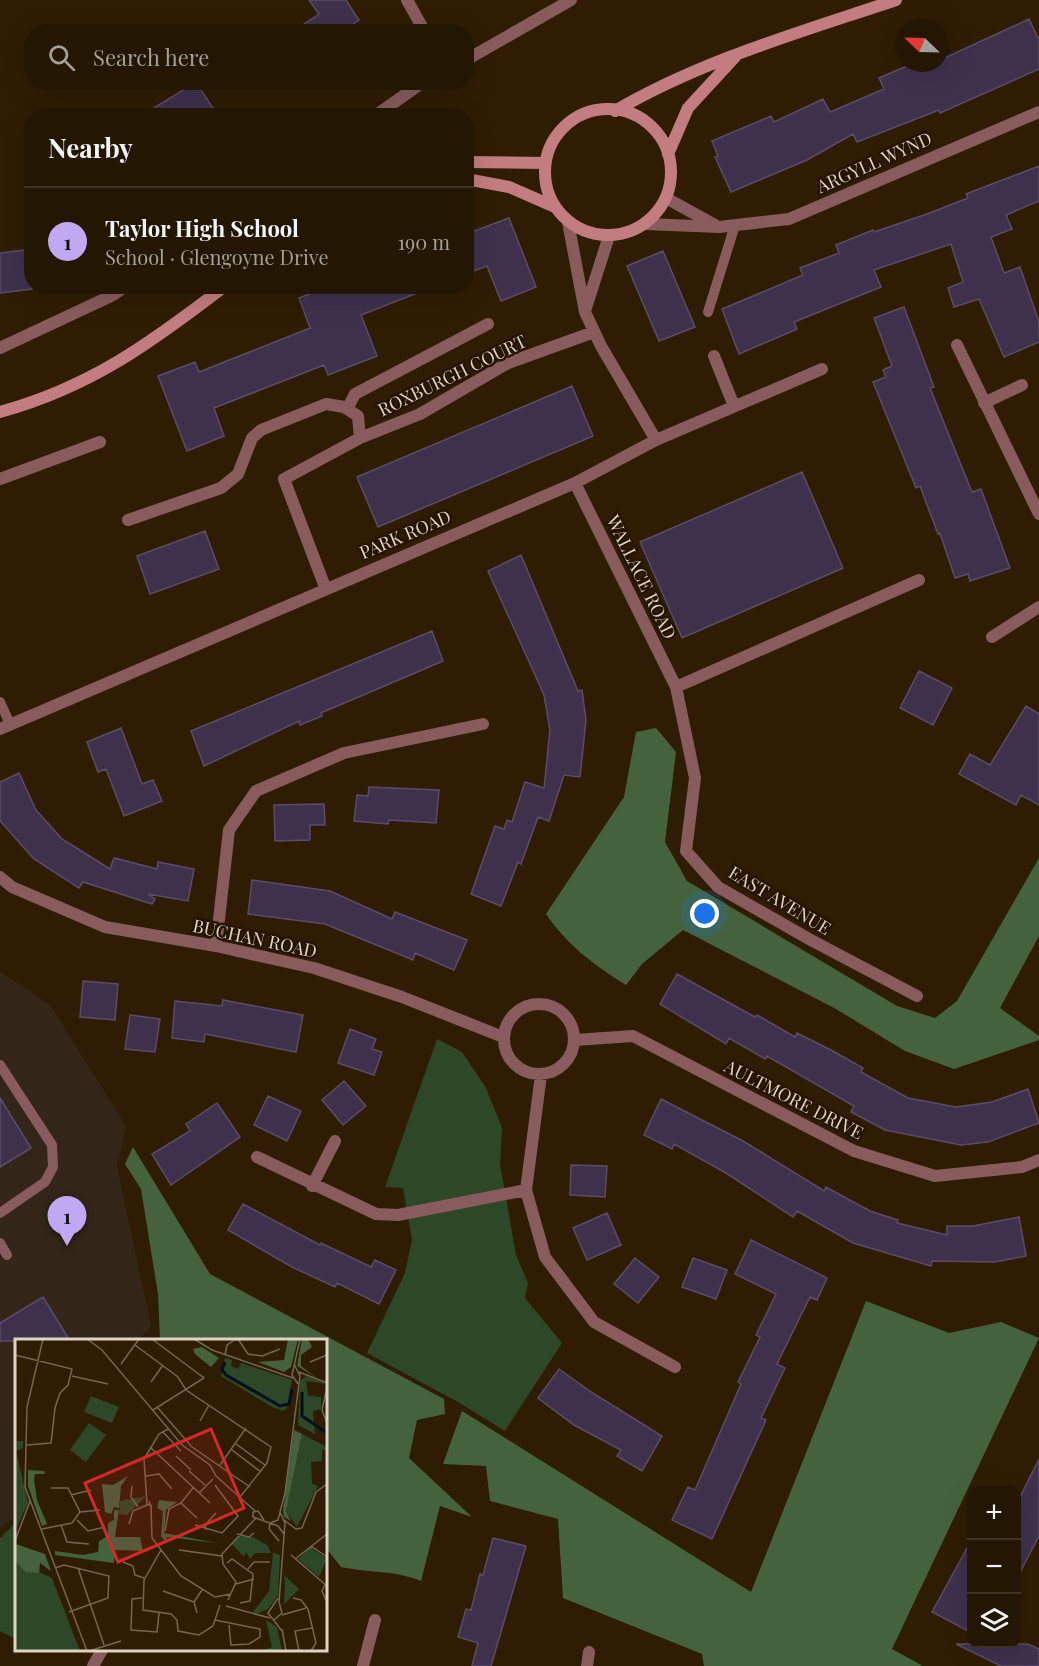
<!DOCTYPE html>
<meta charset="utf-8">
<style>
body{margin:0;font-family:"Playfair Display",serif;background:#2f2311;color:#f1f3f6}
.controls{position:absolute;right:18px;bottom:18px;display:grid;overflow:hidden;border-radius:12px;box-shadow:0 6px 24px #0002}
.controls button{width:54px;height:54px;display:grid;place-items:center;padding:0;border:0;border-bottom:2px solid #403524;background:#231602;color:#f1f3f6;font:30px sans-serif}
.compass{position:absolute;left:895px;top:18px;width:54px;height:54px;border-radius:50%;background:#231602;box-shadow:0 6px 24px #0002;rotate:293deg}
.you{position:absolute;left:705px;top:914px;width:21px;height:21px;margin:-15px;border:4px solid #fff;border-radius:50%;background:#1a73e8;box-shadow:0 0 0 9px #1a73e833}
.badge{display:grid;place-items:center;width:39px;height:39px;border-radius:50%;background:#c0a8f3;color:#111;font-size:20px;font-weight:700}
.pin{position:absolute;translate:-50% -50px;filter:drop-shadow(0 2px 3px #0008)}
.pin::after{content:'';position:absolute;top:32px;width:21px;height:18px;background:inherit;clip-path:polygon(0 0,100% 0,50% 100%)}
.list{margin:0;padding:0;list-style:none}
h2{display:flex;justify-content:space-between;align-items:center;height:78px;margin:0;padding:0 24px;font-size:26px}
h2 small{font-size:20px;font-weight:400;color:#a39f99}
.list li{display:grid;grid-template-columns:39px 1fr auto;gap:18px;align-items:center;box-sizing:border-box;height:108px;padding:0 24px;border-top:2px solid #403524}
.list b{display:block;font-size:22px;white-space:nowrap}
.list p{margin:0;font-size:20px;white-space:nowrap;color:#a39f99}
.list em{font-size:20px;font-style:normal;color:#a39f99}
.icon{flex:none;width:33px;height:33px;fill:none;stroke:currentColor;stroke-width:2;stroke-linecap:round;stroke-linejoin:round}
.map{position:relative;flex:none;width:1039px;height:1666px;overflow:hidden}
.search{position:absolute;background:#231602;box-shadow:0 6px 24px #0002;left:24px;top:24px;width:450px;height:66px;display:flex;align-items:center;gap:15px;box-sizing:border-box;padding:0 21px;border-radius:24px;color:#a39f99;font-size:22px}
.panel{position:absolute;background:#231602;box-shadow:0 6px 24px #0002;left:24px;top:108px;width:450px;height:186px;border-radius:24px}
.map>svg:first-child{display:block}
.education{fill:#332618}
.green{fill:#2d4826}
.forest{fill:#44633c}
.building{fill:#3f314c;stroke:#5a4c68;stroke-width:1.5}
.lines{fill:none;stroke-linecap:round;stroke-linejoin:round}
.service{stroke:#885c5d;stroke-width:10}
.minor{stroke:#885c5d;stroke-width:12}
.secondary{stroke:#c37c7f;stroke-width:12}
.labels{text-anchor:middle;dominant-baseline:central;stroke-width:5;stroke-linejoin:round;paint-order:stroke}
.street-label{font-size:18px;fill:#dfd3c4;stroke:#251400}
.inset-river{fill:none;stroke:#00101f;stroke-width:3}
.inset-road{fill:none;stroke:#756650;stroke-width:1.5}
.view{fill:#d62828;fill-opacity:0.15;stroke:#d62828;stroke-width:3}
.inset-edge{fill:none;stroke:#dfd3c4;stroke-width:3}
</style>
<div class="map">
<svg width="1039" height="1666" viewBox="0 0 1039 1666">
<rect width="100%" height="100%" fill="#2f1d03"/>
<path class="education" d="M 0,971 L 50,1005 L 126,1126 L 117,1166 L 151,1326 L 138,1340 L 16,1340 L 16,1516 L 0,1528 Z"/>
<path class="green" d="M 437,1039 L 462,1052 L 486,1088 L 502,1128 L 500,1164 L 516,1255 L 528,1283 L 525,1298 L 562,1343 L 505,1431 L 458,1402 L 367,1353 L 405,1273 L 412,1240 L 403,1188 L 385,1187 Z
M 16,1522 L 16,1639 L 0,1631 L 0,1538 Z"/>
<path class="forest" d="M 656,728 L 676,752 L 665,842 L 687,881 L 897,1006 L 935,1018 L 957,1001 L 1039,858 L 1039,936 L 1000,1008 L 1039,1036 L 1039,1040 L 954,1069 L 905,1051 L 836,1009 L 683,930 L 642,964 L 626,985 C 594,965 567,945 546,914 L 624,797 L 636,732 Z
M 133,1147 L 210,1274 L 444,1399 L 445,1414 L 417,1420 L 409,1458 L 472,1517 L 440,1506 L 421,1581 C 395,1570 368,1573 341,1567 L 326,1548 L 326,1340 L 160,1340 L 158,1294 L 141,1189 L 125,1164 Z
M 866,1301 L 949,1333 L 1001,1322 L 1039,1338 L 892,1649 L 923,1666 L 704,1666 L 702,1654 L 563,1598 L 558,1519 L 490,1501 L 486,1466 L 443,1464 L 462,1411 L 751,1592 Z"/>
<path class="building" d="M 309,0 L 346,0 L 359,20 L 342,32 L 292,32 L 319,14 Z
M 1029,19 L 1039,40 L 1039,69 L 940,113 L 939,110 L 857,142 L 853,134 L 807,160 L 731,192 L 715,157 L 718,156 L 712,141 L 771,116 L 774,122 L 823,99 L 830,112 L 884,89 L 879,78 L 914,63 L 940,63 L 940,60 Z
M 196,82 L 218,116 L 141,116 Z
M 1039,166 L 1039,201 L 1006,215 L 1012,229 L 991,237 L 1004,273 L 1020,267 L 1039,322 L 1039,342 L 1004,357 L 979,299 L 954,307 L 948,288 L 963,282 L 951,244 L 874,270 L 881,287 L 794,322 L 797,329 L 739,354 L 722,309 L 803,275 L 800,268 L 839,253 L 836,245 L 873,230 L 874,232 L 927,214 L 968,198 L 966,194 Z
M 509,218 L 536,287 L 501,301 L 487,266 L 466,274 L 466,234 Z
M 32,249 L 32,289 L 0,293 L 0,253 Z
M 663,251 L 695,327 L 659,341 L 627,266 Z
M 330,286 L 430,288 L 361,315 L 377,356 L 328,375 L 324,365 L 214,408 L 224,436 L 187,451 L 158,376 L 195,362 L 199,372 L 310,328 L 299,298 Z
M 904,307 L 934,387 L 930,388 L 972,492 L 981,489 L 1010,568 L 970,581 L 968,574 L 955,578 L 940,533 L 938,534 L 920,486 L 916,488 L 873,382 L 886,377 L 883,370 L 892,366 L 874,318 Z
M 572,386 L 593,436 L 378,527 L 357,477 Z
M 802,472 L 843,568 L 682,638 L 640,542 Z
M 205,531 L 219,569 L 150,594 L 137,556 Z
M 521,555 L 578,691 L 582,690 L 586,720 L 580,777 L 564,775 L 549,821 L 538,817 L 521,864 L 518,862 L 501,906 L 471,894 L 495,826 L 504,829 L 507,820 L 512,822 L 525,782 L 544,788 L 550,730 L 544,695 L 488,571 Z
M 432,631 L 443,661 L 321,713 L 322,716 L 300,725 L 299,721 L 204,766 L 191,731 Z
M 919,671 L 952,688 L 933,725 L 900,708 Z
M 1026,706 L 1039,714 L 1039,805 L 1021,795 L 1016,805 L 959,774 L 970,754 L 990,765 Z
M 121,728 L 142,784 L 153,780 L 162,801 L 124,816 L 106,769 L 98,772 L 87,742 Z
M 19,773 L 36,810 L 62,839 L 110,869 L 114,858 L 157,869 L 158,862 L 194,869 L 188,901 L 148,894 L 155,899 L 152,904 L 83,882 L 79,888 L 34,859 L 0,821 L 0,782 Z
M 369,787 L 439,790 L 436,823 L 389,820 L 388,824 L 354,821 L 357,795 L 368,796 Z
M 324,804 L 325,825 L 310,825 L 310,840 L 275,841 L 274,805 Z
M 252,880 L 330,891 L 392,919 L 395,912 L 467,940 L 454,970 L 415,953 L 413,960 L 325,924 L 248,914 Z
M 677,974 L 755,1017 L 757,1015 L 795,1037 L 797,1033 L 833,1051 L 863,1068 L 861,1072 L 908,1098 L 956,1107 L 992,1102 L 1028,1089 L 1039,1123 L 988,1142 L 961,1145 L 885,1130 L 851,1112 L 854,1106 L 767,1056 L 765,1059 L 729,1038 L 726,1044 L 660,1004 Z
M 83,981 L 118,984 L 115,1020 L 80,1017 Z
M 223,1000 L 303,1015 L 296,1052 L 205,1034 L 204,1042 L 172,1038 L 175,1001 L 222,1006 Z
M 130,1015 L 160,1019 L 155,1052 L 125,1049 Z
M 350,1029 L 376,1039 L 372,1049 L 382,1052 L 374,1075 L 338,1063 Z
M 344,1081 L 366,1106 L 343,1125 L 322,1100 Z
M 268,1096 L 301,1111 L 287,1141 L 254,1125 Z
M 0,1098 L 31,1148 L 0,1167 Z
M 661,1099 L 743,1141 L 824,1191 L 826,1187 L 870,1211 L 898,1220 L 897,1223 L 947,1235 L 947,1226 L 973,1226 L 1019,1217 L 1026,1256 L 995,1262 L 932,1261 L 931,1266 L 853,1243 L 797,1211 L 793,1217 L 726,1173 L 674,1144 L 672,1149 L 644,1135 Z
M 217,1103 L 240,1137 L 171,1185 L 152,1154 L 190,1131 L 186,1124 Z
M 571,1165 L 607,1166 L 605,1197 L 570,1195 Z
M 243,1204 L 320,1245 L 321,1243 L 371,1267 L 375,1260 L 396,1270 L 379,1304 L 337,1283 L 335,1287 L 292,1267 L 228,1230 Z
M 607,1213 L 621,1245 L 587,1260 L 573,1228 Z
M 751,1240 L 827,1278 L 817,1300 L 810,1297 L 777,1364 L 785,1368 L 761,1418 L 766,1420 L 712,1539 L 672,1520 L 688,1487 L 695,1490 L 741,1384 L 738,1382 L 760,1337 L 756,1335 L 776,1294 L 735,1274 Z
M 635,1258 L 659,1277 L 638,1303 L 614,1284 Z
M 693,1258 L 727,1270 L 716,1299 L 682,1287 Z
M 43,1297 L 70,1341 L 0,1341 L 0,1323 Z
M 559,1369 L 591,1392 L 662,1436 L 642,1471 L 617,1456 L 621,1450 L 574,1425 L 538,1398 Z
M 1039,1459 L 1039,1536 L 1017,1578 L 1017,1503 Z
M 493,1538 L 526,1546 L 491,1666 L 472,1666 L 478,1643 L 458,1637 L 466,1609 L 471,1610 L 480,1574 L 483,1575 Z
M 972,1539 L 972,1633 L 932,1612 Z
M 956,1644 L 1028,1644 L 1039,1649 L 1039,1666 L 1001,1666 Z"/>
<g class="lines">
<path class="service" d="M 708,312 L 735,225
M 0,702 L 10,724
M 0,1065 L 52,1145 L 53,1167 L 45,1182 L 0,1213
M 0,1243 L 7,1255"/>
<path class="minor" d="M 407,0 L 425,32
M 466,60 L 571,0
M 375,116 L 423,82
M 666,198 L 715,225
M 568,222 L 585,312 L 601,346 L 656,440
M 645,224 L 719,227 L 789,219 L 1039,112
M 585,311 L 609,236
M 957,345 L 1039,514
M 0,348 L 113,295 L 126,286
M 714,356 L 734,406
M 984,403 L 1022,385
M 347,409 L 355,394 L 488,324
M 360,438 L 420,414 L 508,363 L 594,332
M 0,479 L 100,442
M 575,483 L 676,687 L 695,778 L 686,851 L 718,887 L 809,939 L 917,996
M 128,520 L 221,488 L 238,474 L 252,438 L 261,430 L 326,404 L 344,407 L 358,416 L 360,438 L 284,479 L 325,587
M 992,637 L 1039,607
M 676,687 L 919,580
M 0,729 L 575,483 L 656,440 L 822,369
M 0,877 L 12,887 L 105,927 L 216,946 L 314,968 L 402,997 L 503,1037
M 216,946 L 229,830 L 256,791 L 344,753 L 483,724
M504 1039a35 35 0 1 1 70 0a35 35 0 1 1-70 0Z
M 575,1040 L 633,1036 L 854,1151 L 935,1176 L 1022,1167 L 1039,1160
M 541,1075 L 526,1190 L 545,1257 L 594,1322 L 675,1367
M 257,1157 L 376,1214 L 398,1215 L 526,1190
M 312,1186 L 335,1141
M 93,1666 L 102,1650
M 363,1666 L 375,1620
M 587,1666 L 589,1652"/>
<path class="secondary" d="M545 172a63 63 0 1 1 126 0a63 63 0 1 1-126 0Z
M 615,111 C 702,60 801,32 896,0
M 668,154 L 688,108 L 735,57
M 466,162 L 545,163
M 466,179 L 509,187 L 555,207
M 0,412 C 91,387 152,342 225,286"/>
</g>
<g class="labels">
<g class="street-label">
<text transform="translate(874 162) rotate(-24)">ARGYLL WYND</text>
<text transform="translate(452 375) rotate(-26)">ROXBURGH COURT</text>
<text transform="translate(405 534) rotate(-23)">PARK ROAD</text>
<text transform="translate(642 577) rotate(64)">WALLACE ROAD</text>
<text transform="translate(780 900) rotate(31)">EAST AVENUE</text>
<text transform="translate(255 938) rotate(12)">BUCHAN ROAD</text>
<text transform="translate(794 1099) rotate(27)">AULTMORE DRIVE</text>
</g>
</g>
<g transform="translate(15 1339)">
<rect width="312" height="312" fill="#2f1d03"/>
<path d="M 210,19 L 217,21 L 216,27 L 223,30 L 226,24 L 277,41 L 272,69 L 268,72 L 257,68 L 206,37 ZM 291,37 L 311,45 L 291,42 L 293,57 L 306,58 L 306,70 L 298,72 L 300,95 L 283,86 L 285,42 ZM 76,57 L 104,68 L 97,84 L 69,73 ZM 74,84 L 91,96 L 71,123 L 55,111 ZM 287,95 L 312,108 L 312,112 L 307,110 L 307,122 L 296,123 L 297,145 L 303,147 L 282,188 L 271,172 ZM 0,102 L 8,102 L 8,109 L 1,112 L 13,164 L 0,192 ZM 131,157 L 112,176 L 104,175 L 105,162 ZM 223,197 L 238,198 L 252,206 L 256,214 L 240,214 L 235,220 L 231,213 L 229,218 L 216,204 ZM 295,208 L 312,220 L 304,238 L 283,220 ZM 258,214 L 265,216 L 263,256 L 253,270 L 241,275 L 238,273 L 254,252 ZM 0,222 L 37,239 L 65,312 L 0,312 ZM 269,236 L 284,250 L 269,265 L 270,243 ZM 251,281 L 262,288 L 267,312 L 247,312 L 257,308 Z" fill="#2d4826"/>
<path d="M 273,0 L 283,0 L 276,28 L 269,33 L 243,23 L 269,21 ZM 287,0 L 293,0 L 297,8 L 286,16 L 286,27 L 302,39 L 282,27 ZM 187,8 L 204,19 L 196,28 L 180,15 L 178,10 ZM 279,91 L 287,95 L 271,172 L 276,182 L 269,178 L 268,171 ZM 13,131 L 29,132 L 30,135 L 20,135 L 19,141 L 22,161 L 32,185 L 27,187 L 13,147 ZM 113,137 L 106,147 L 104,169 L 99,168 L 96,175 L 90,173 L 87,145 L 98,146 ZM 144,161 L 162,163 L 151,171 L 149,194 L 202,204 L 152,198 L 151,203 L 146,197 L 148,172 L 142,169 ZM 99,171 L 104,171 L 100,198 L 125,198 L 128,212 L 100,211 L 99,224 L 40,216 L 40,212 L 68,216 L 83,213 L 84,202 L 93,197 L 93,184 L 99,181 ZM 1,205 L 30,215 L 36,232 L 25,224 L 24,234 L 11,233 L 0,222 Z" fill="#44633c"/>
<path class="inset-river" d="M 210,23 L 207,31 L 211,36 L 265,67 L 274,65 L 277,50M 287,53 L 287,77 L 312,94"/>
<path class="inset-road" d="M 28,0 L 12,68 L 10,148 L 72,312M 72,0 L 87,11 L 167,106 L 195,126 L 201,137M 137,0 L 189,39 L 138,71M 179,0 L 197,11 L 278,39M 223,0 L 233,15 L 247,17 L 265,10M 120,6 L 163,38 L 171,51 L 256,108 L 252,124 L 225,158M 0,16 L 57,30 L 53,46 L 45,54 L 40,69 L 36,104 L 12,106M 210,16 L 212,6 L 221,0M 295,23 L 312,16M 106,25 L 124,0M 284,33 L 312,44M 57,37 L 93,45M 136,43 L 148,26M 283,45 L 277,36 L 285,0M 312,48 L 307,71 L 312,84M 142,68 L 177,108 L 235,148M 185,82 L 194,66M 148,93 L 166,112M 221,105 L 250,126M 135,108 L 195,164M 217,111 L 246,133M 161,117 L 176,131M 205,126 L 231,89M 174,132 L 190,146M 131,137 L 144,135 L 157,150M 201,137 L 240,172M 117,147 L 116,158 L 123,168M 184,154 L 198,140M 56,156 L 76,151M 134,162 L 136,167 L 132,165 L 129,120 L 144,95 L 153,90M 166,164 L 182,179M 136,167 L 137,199 L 166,237 L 200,258 L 216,255M 65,173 L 85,171M 62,181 L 73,192 L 90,188M 249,181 L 243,172 L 238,173 L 238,178 L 263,187 L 269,195M 269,181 L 281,190 L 287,189 L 301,153 L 312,145M 255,184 L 254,190 L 264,202M 255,184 L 263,181 L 270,154 L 285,37 L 279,25M 114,185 L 118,172 L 132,166M 46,186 L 52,203 L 74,205M 180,186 L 207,194 L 223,177 L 200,146M 27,190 L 57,184 L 65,173 L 53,149 L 36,149M 191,191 L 190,186 L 201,174M 150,192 L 154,170 L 166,164 L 178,149M 222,195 L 234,198 L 239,194M 0,202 L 15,162M 296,207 L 312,218M 146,211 L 129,241 L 128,271 L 156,275 L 162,281 L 163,292 L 184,296 L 198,287 L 205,266M 164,211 L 207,217M 276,216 L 312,247M 280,220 L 312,195M 108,223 L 118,227 L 120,236 L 129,239M 212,224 L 217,220 L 238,235 L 235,262 L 225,264M 40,229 L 49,226 L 94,237 L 93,259 L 54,273M 63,229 L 89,306M 233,230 L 239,223 L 255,223M 221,245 L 239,240M 310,246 L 307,252 L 312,263M 148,252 L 179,263M 127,259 L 117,260 L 116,291 L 142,293 L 144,274M 263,259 L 253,274 L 267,292M 278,259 L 286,261 L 293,270 L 301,304 L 296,312M 213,261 L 221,243 L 208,225 L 207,215 L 241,179M 211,267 L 255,279M 182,274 L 179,263 L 187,251M 267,276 L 291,269M 200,281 L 245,290 L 245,298 L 234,305 L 216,306 L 214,286M 259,281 L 267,274 L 264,263 L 270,184 L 265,173M 267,290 L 271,312M 74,312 L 106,302M 284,312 L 280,292 L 297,289"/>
<path class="view" d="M 196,90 L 229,169 L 103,223 L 70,144 Z"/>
<rect width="312" height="312" class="inset-edge"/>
</g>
</svg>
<div class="controls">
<button>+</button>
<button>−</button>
<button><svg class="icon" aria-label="layers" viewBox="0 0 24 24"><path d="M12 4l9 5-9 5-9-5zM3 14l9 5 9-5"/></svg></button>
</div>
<svg class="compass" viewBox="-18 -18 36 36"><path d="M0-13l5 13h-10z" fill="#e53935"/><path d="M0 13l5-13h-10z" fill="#a39f99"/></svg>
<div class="you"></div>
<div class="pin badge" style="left:67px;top:1246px">1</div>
<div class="search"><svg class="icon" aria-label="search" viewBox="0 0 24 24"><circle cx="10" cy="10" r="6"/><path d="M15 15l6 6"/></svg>Search here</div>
<section class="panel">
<h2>Nearby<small></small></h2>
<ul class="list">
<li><span class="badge">1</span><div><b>Taylor High School</b><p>School · Glengoyne Drive</p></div><em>190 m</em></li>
</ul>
</section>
</div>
